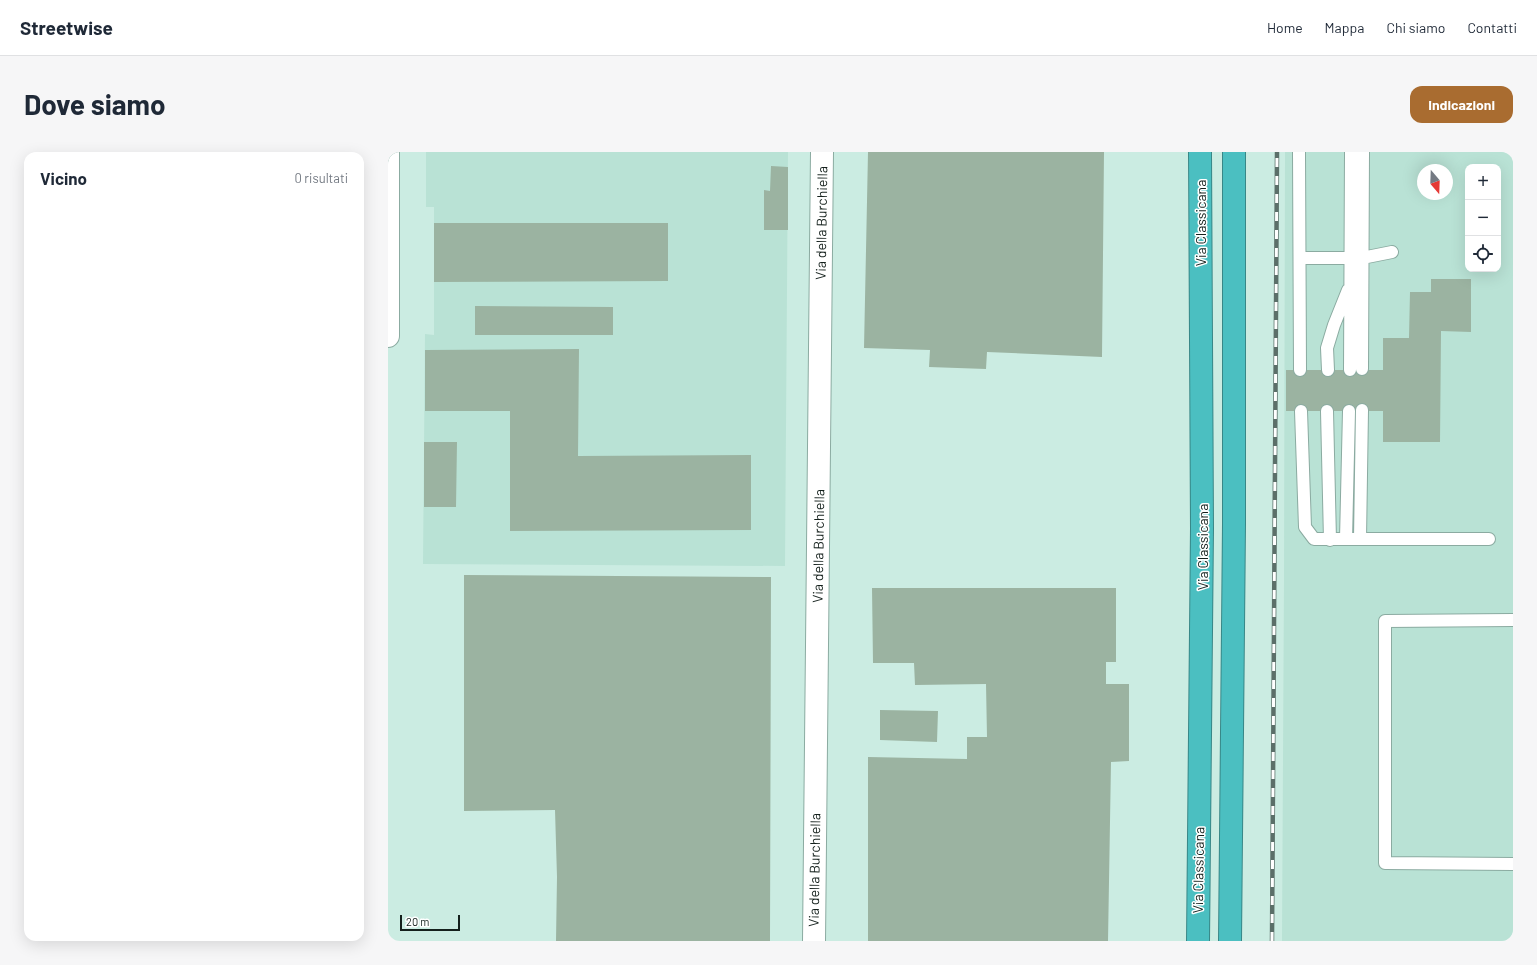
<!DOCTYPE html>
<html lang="it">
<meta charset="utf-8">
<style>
body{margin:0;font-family:Barlow,sans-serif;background:#f6f6f7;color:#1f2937}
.controls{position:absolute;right:12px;top:12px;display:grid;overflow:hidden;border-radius:8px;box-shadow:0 4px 16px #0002}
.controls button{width:36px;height:36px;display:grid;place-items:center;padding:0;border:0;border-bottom:1px solid #e0e1e3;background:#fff;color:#1f2937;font:20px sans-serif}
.compass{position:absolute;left:1029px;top:12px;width:36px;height:36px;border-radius:50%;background:#fff;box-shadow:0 4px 16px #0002;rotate:161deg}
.scale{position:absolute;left:12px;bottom:10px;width:60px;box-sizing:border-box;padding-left:4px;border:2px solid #14201c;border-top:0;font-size:11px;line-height:14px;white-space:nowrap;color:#14201c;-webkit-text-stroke:3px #fff;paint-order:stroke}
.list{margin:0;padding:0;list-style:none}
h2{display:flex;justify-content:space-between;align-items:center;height:52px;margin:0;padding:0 16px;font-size:17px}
h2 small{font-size:13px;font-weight:400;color:#747a83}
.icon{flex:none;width:22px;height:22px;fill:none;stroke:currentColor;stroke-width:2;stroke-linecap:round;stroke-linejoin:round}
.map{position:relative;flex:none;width:1125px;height:789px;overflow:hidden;border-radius:12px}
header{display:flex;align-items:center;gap:24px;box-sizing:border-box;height:56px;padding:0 20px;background:#fff;border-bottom:1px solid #e0e1e3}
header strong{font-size:19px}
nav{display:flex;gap:22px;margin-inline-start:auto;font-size:14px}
.intro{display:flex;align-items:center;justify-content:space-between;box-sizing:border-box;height:96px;padding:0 24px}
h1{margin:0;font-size:28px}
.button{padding:10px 18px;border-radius:12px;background:#a96c30;color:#fff;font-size:14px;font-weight:700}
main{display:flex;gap:24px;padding:0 24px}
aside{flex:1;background:#fff;border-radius:12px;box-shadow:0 4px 16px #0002}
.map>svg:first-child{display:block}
.built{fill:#b9e2d5;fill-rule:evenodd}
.building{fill:#9bb3a1}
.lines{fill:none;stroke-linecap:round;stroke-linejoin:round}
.lane-casing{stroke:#8baba1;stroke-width:14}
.street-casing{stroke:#8baba1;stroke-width:24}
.highway-casing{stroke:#388787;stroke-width:24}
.lane{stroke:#fff;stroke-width:12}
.street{stroke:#fff;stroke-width:22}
.highway{stroke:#4bbfc1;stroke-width:22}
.rail-casing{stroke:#5b6f69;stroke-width:4.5}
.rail{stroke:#fff;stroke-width:3;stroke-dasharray:9;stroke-linecap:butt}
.labels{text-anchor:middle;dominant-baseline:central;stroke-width:3;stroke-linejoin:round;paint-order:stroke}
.street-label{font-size:14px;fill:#14201c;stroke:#fff}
</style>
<header>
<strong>Streetwise</strong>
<nav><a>Home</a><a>Mappa</a><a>Chi siamo</a><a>Contatti</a></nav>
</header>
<div class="intro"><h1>Dove siamo</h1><a class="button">Indicazioni</a></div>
<main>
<aside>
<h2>Vicino<small>0 risultati</small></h2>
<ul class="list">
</ul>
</aside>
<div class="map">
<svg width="1125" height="789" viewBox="0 0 1125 789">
<rect width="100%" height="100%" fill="#cbece2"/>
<path class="built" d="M 38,0 L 400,0 L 397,414 L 35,412 L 37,182 L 46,183 L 46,55 L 38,55 Z
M 897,0 L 1125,0 L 1125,789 L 894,789 L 896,428 ZM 1080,15 L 1110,15 L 1110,117 L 1080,117 ZM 1035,18 L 1059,18 L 1059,42 L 1035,42 Z"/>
<path class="building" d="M 480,0 L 716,0 L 714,205 L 599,200 L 598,217 L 541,215 L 542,198 L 476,196 Z
M 383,14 L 400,15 L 400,78 L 376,78 L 376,38 L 382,39 Z
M 46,71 L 280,71 L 280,129 L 46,130 Z
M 1043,127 L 1083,127 L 1083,180 L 1053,179 L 1052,290 L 995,290 L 995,259 L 898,259 L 898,218 L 995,218 L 995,186 L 1021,186 L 1022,140 L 1043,140 Z
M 87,154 L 225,155 L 225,183 L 87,183 Z
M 191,197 L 190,304 L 363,303 L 363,378 L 122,379 L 122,259 L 37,259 L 37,198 Z
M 36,290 L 69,290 L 68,355 L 36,355 Z
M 76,423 L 383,425 L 382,789 L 168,789 L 169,725 L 167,658 L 76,659 Z
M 484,436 L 728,436 L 728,510 L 718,510 L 718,532 L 741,532 L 741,609 L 723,610 L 720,789 L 480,789 L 480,605 L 579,607 L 579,585 L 599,585 L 598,532 L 527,533 L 526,511 L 485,511 Z
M 492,558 L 550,559 L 549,590 L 492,588 Z"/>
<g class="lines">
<defs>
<path id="lane" d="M 911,0 L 912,218
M 912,106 L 974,106 L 1004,100
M 974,217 L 975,0
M 940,218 L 939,196 L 946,173 L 960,138
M 962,218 L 963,0
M 913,259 L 917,375 L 926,387 L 1101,387
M 939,259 L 942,388
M 958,387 L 961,259
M 972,387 L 974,258
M 1125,468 L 997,469 L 997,711 L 1125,712"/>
<path id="street" d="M 0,184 L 0,0
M 426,789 L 434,0"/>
<path id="highway" d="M 810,789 L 814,376 L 812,0
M 842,789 L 846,372 L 846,0"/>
</defs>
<use href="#lane" class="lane-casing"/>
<use href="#street" class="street-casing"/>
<use href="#highway" class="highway-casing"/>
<use href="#lane" class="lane"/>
<use href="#street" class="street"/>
<use href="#highway" class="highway"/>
<defs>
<path id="rail" d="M 884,789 L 889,0"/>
</defs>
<use href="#rail" class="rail-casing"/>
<use href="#rail" class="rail"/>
</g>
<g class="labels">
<g class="street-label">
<text transform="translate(433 71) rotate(-89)">Via della Burchiella</text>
<text transform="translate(812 71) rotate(-90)">Via Classicana</text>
<text transform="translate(430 394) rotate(-89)">Via della Burchiella</text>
<text transform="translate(814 395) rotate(-90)">Via Classicana</text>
<text transform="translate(426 718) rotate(-89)">Via della Burchiella</text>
<text transform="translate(810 718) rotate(-89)">Via Classicana</text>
</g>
</g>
</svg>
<div class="controls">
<button>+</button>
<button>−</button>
<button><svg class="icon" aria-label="locate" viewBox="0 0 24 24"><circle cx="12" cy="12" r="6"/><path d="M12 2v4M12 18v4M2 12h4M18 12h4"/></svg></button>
</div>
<svg class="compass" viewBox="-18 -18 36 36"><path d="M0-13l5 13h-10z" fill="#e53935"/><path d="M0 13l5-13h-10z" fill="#747a83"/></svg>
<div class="scale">20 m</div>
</div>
</main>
